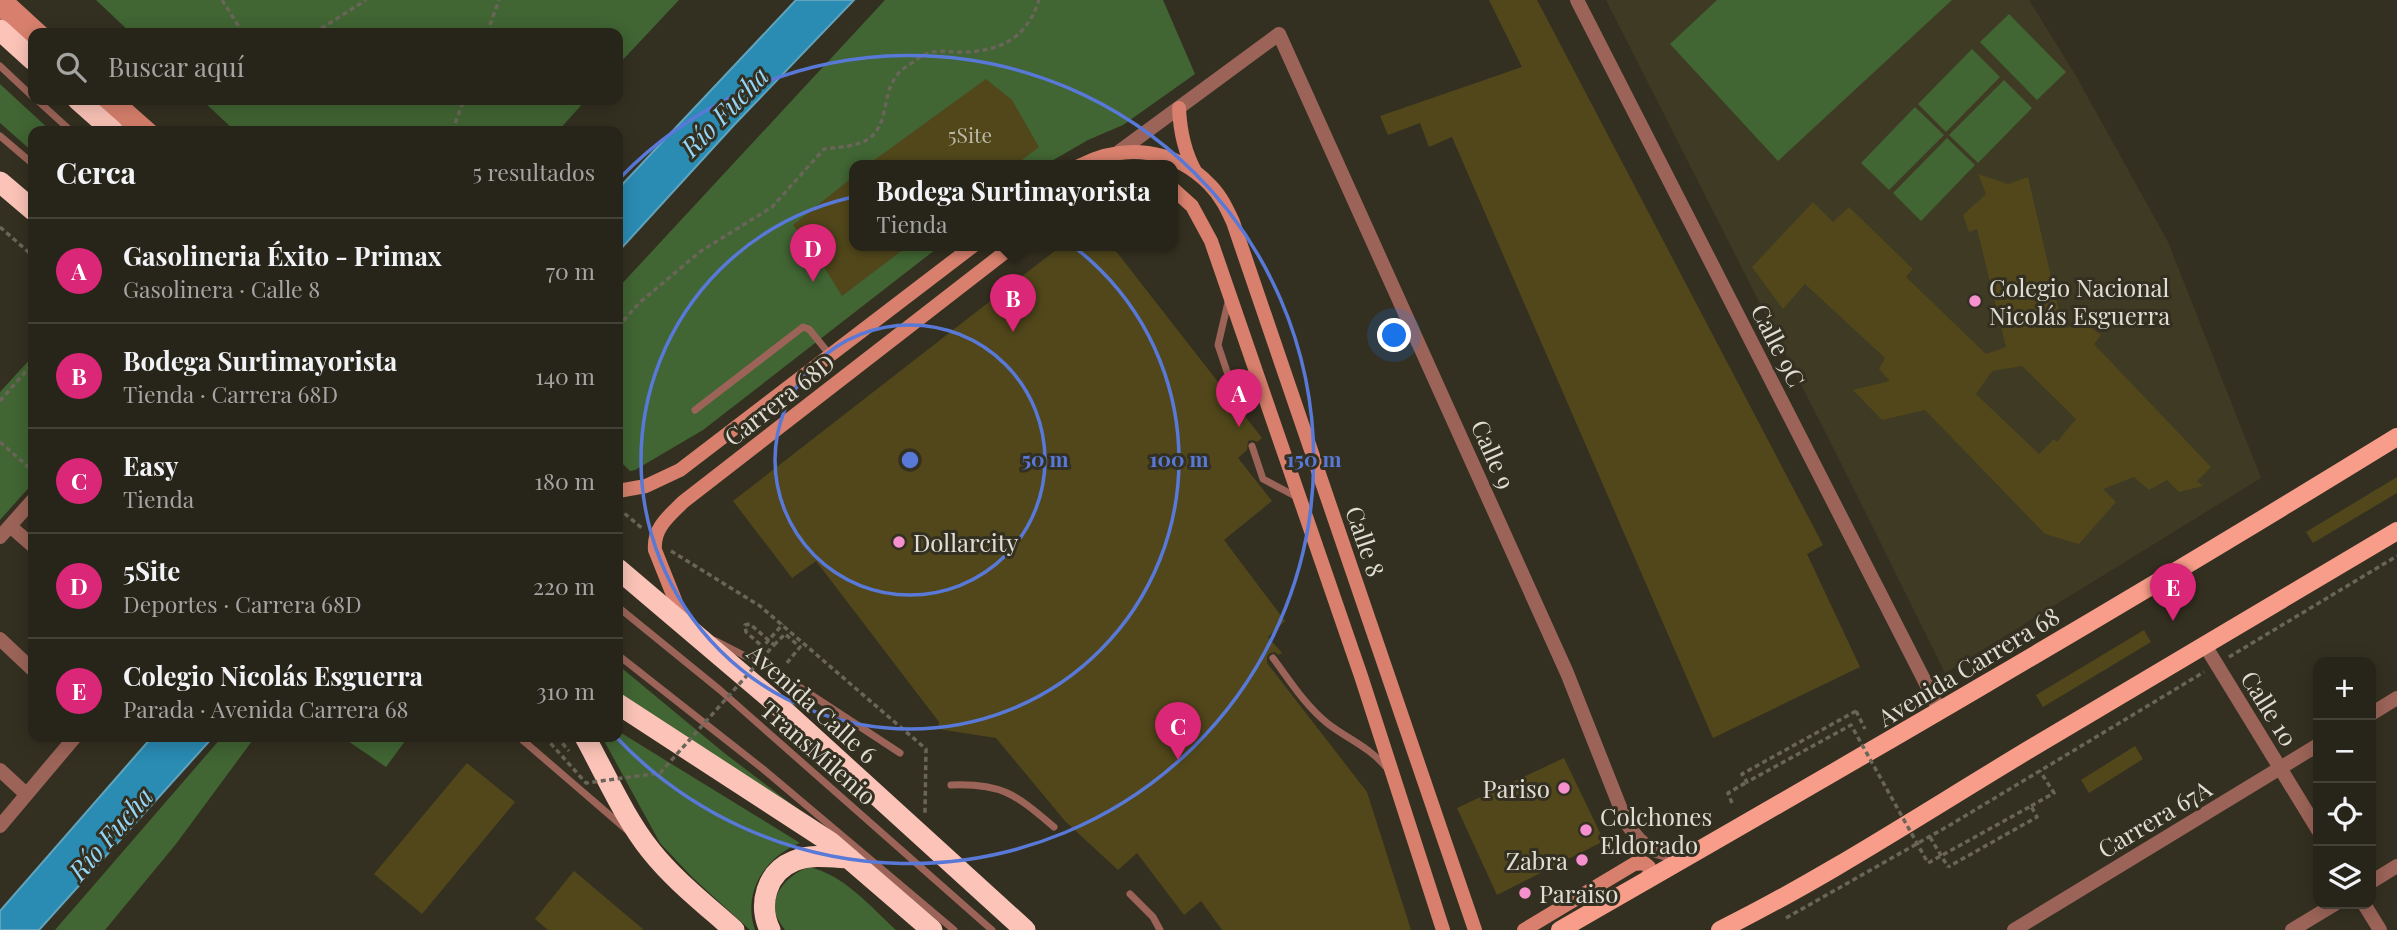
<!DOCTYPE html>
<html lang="es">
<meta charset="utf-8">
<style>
body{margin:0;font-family:"Playfair Display",serif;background:#333026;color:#f1f3f6}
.controls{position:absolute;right:21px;bottom:21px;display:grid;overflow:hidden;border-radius:14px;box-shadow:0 4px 18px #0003}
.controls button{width:63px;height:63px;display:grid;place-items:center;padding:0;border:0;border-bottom:2px solid #434138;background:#272419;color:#f1f3f6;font:35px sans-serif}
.you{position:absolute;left:1395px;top:336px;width:24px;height:24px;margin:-18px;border:5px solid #fff;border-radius:50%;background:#1a73e8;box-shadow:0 0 0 10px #1a73e833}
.badge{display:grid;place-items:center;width:46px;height:46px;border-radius:50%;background:#db2777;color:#fff;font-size:23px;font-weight:700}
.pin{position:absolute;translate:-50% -58px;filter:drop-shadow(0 2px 4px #0008)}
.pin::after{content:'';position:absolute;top:37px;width:24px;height:21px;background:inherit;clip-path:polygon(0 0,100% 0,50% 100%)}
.popup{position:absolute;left:849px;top:160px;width:329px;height:91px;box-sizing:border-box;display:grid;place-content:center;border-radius:14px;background:#272419;filter:drop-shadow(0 2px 5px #0005);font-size:23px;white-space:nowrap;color:#a4a4a2}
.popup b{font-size:26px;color:#f1f3f6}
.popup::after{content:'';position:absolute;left:50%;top:100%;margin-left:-14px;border:14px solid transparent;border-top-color:#272419}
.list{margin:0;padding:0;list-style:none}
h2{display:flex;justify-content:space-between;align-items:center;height:91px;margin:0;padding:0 28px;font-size:30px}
h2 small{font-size:23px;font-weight:400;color:#a4a4a2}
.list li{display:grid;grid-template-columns:46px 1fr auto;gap:21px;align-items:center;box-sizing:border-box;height:105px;padding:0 28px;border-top:2px solid #434138}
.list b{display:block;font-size:26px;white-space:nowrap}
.list p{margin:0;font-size:23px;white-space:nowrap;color:#a4a4a2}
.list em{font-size:23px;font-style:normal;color:#a4a4a2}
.icon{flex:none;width:38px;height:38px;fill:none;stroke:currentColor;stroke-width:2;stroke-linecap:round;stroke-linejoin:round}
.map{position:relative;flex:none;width:2397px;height:930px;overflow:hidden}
.search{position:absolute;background:#272419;box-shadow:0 4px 18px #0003;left:28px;top:28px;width:595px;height:77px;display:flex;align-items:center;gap:18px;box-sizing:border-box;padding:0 24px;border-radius:14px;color:#a4a4a2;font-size:26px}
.panel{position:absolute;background:#272419;box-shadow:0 4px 18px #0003;left:28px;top:126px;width:595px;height:616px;border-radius:14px}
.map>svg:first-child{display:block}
.built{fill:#3f3a23}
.green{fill:#416533}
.water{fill:#2a8bb3;stroke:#61a4bd;stroke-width:2}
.building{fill:#51471b;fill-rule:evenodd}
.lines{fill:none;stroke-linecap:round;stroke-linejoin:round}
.path{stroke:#696558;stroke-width:3.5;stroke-dasharray:5 3.5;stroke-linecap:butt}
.lane{stroke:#9c6458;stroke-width:7}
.street{stroke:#9c6458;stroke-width:14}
.secondary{stroke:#d8806d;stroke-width:14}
.primary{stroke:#f89d8a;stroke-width:18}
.highway{stroke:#fcc4b8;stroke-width:21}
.path-bridge{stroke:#696558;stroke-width:3.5;stroke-dasharray:5 3.5;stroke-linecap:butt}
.ring{fill:none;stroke:#5879d7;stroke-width:3.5}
.poi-dot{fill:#f690cf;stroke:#343021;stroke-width:2.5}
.labels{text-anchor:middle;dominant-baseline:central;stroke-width:6;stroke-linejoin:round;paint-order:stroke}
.number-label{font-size:21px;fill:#bcb8a6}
.poi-label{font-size:24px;fill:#e0ded4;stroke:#343021;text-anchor:start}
.street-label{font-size:24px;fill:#e0ded4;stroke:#343021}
.water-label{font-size:26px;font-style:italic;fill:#94d6f8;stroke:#343021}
.centre{fill:#5879d7;stroke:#343021;stroke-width:3.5}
.ring-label{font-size:21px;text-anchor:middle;font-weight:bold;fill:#5879d7;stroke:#343021;stroke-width:6;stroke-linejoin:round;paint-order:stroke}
</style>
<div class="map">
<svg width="2397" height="930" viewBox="0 0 2397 930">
<rect width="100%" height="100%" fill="#343021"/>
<path class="built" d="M 1606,0 L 2029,0 L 2076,76 L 2168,242 L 2261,478 L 1945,673 L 1848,477 Z"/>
<path class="green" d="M 96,0 L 679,0 L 618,65 L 618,33 L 131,33 Z
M 885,0 L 1163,0 L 1195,74 L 1123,125 L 1088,140 L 1043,166 L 854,166 L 854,246 L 940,246 L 703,430 L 635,470 L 630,471 L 618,459 L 618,288 Z
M 1717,0 L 1952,0 L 1778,161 L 1670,44 Z
M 2009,14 L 2066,72 L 2037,100 L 1980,42 Z
M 1972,49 L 2000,77 L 1946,132 L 1918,104 Z
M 2004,80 L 2032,108 L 1978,163 L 1949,135 Z
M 0,84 L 51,131 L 33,131 L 33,152 L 0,123 Z
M 202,100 L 586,100 L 558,131 L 235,131 Z
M 1915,107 L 1944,135 L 1889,190 L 1861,163 Z
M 1947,138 L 1975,165 L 1921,221 L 1893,193 Z
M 33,356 L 33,483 L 0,520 L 0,392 Z
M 618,665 L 723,752 L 807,816 L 655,721 L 618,693 Z
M 618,731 L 800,843 C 765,857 742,892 755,930 L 750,930 L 693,878 L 660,843 L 602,737 L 618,737 Z
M 222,737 L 255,737 L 176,844 L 105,930 L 55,930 Z
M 342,737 L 408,737 L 386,767 Z
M 809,867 C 844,875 870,906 896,930 L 785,930 C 782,926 778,920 776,915 C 770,892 790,874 809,867 Z"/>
<path class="water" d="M 796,0 L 854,0 L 734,125 L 618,252 L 618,189 Z
M 152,737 L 213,737 L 39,930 L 0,930 L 0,911 Z"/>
<path class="building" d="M 1489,0 L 1537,0 L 1823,545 L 1807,554 L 1860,667 L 1713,738 L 1452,137 L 1429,147 L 1420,123 L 1388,135 L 1380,116 L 1522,67 Z
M 986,79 L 1012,100 L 1039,147 L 1014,166 L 866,166 Z
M 1978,174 L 2008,184 L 2028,177 L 2063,328 L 2087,325 L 2101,335 L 2094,344 L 2211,467 L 2197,481 L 2203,486 L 2179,492 L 2167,480 L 2149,490 L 2134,477 L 2103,489 L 2116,502 L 2079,544 L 2045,534 L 1925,410 L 1882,420 L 1853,390 L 1890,381 L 1879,369 L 1885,358 L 1805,284 L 1783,309 L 1752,267 L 1813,202 L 1833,222 L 1849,207 L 1913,269 L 1906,277 L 1986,354 L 2006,347 L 1977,229 L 1969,232 L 1963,215 L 1986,194 ZM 2022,366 L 2076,419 L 2057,442 L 2054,439 L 2039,454 L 1976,394 L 1992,371 Z
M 854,176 L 854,246 L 908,246 L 842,296 L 814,251 L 793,225 Z
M 1061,246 L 1112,246 L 1229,396 L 1236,414 L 1244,415 L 1262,438 L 1257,442 L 1253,440 L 1248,441 L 1247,450 L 1238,458 L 1272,501 L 1224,540 L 1285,621 L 1268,637 L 1282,653 L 1278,655 L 1275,652 L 1270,653 L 1267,656 L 1267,663 L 1367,792 L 1411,930 L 1222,930 L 1201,901 L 1184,915 L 1137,853 L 1118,870 L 1065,821 L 996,738 L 938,729 L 939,722 L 816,561 L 792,578 L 733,501 Z
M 2397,477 L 2397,493 L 2313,543 L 2306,532 Z
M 2144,630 L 2151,642 L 2043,707 L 2036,695 Z
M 2135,746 L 2143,759 L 2089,793 L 2081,780 Z
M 1564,758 L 1604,841 L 1497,895 L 1457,808 Z
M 467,763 L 515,802 L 422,914 L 374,874 Z
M 574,871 L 644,930 L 548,930 L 535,919 Z"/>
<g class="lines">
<path class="path" d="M 222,0 L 243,33
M 314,33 L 366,0
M 487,33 L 499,0
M 452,131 L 464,100
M 0,227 L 33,256
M 618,327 L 639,303 L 701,251 L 772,207 L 824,149 C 838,147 859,147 871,137 C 893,118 877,84 910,64 C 916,60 922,55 929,53 C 940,50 950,52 961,52 C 1000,52 1027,38 1039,0
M 0,401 L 33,363
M 0,442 L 33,471
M 618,508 L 643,529
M 671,551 L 760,606 L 926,749 L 925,813
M 774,645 L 785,634 L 800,647 L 786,664
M 760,650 L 783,624
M 2229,657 L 2397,556
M 1856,711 L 1865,729
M 557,737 L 569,751
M 1732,803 L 1728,793 L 1747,782
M 2031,806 L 2054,793 L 2040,771
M 1930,837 L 1948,867
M 1786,918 L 1950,825 L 2204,672"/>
<path class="lane" d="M 0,66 L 33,97
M 37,100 L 71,131
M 0,136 L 33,164
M 1229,298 L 1218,345 L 1240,410
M 695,410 L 803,327 L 809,329 L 830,355
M 1252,446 L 1263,479 L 1297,497
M 618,607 L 720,690 L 992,930
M 716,641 L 778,673 L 900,753
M 618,655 L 763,769 L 954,930
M 1273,658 C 1290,681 1305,705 1327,723 C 1346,738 1369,747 1385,766
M 519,737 L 627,830
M 951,785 C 1003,783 1016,795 1054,827
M 1130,894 L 1153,917 L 1160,930"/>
<path class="street" d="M 1577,0 L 1940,711
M 1112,166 L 1120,151 L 1279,34 L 1567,673 L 1626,822 C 1644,851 1658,855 1691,856
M 10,526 L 33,546
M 0,537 L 33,500
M 0,639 L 33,670
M 2206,647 L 2318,830
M 2371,714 L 2397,698
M 0,770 L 26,794
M 0,826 L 75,737
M 2371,882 L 2397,866
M 2364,904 L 2380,930
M 2014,930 L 2318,745
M 2292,930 L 2335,904"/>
<path class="secondary" d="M 6,0 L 42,33
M 0,9 L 33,39
M 99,100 L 134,131
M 116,100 L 151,131
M 1179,108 C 1180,131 1184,151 1195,171
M 1079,166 C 1123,143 1175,148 1210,185 C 1221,196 1227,209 1233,222 L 1475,930
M 1172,188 L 1192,206 L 1211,241 L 1361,676 L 1443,930
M 618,491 L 646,486 L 680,470 L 973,246
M 683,620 L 655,550 C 653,528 669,516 683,502 L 1013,246
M 1524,930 L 1634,864 L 1644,863 L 1649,867 L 1650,873 L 1644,882"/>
<path class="primary" d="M 1560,930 C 1841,769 2121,607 2397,437
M 1720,930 C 1833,874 1937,804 2045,740 C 2162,670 2280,601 2397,531"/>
<path class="highway" d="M 0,30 L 33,60
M 78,100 L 113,131
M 0,182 L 33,210
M 618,569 L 770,698 L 1025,930
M 618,704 L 830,842 L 932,930
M 585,737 C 606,775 624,817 651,851 C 674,880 706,905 734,930
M 770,930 C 758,905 766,872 794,861 C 810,854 831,857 849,858"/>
<path class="path-bridge" d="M 1856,711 L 1742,774 L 1747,782 L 1851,725 L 1928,863 L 2031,806 L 2037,817 L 1948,867
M 545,737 L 586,783 L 660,773 L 774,645 L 750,624 L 745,625 L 746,632 L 763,647"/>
</g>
<g class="ring">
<circle cx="910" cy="460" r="135"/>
<circle cx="910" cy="460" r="269"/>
<path d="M619 179A404 404 0 1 1 617 738"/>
</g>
<g class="poi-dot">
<circle cx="1975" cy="301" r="7"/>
<circle cx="899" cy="542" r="7"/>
<circle cx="1564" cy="788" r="7"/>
<circle cx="1586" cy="830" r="7"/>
<circle cx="1582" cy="860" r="7"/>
<circle cx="1525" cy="893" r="7"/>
</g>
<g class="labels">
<g class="number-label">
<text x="970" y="134">5Site</text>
</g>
<g class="poi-label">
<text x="1989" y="287">Colegio Nacional<tspan x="1989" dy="28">Nicolás Esguerra</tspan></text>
<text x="913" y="542">Dollarcity</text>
<text x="1550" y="788" text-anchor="end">Pariso</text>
<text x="1600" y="816">Colchones<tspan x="1600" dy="28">Eldorado</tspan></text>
<text x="1568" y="860" text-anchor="end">Zabra</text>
<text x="1539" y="893">Paraiso</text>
</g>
<g class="street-label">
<text transform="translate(1779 345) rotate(63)">Calle 9C</text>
<text transform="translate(779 399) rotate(-38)">Carrera 68D</text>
<text transform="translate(1494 454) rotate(66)">Calle 9</text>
<text transform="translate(1366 541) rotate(71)">Calle 8</text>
<text transform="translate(1968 666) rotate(-31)">Avenida Carrera 68</text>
<text transform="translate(813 703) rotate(42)">Avenida Calle 6</text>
<text transform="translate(2270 708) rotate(58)">Calle 10</text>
<text transform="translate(819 752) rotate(41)">TransMilenio</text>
<text transform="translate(2154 818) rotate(-31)">Carrera 67A</text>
</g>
<g class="water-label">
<text transform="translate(724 111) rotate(-46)">Río Fucha</text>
<text transform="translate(110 833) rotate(-49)">Río Fucha</text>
</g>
</g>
<circle cx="910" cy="460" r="10" class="centre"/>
<g class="ring-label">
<text x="1045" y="467">50 m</text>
<text x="1179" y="467">100 m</text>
<text x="1314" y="467">150 m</text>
</g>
</svg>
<div class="controls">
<button>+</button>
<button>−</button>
<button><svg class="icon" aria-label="locate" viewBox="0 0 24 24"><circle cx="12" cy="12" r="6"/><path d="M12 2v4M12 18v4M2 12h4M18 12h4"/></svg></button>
<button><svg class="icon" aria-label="layers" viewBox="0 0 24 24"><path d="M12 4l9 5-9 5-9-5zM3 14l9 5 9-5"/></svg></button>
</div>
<div class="you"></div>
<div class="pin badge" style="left:1239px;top:427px">A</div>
<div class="pin badge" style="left:1013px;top:332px">B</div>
<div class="popup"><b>Bodega Surtimayorista</b>Tienda</div>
<div class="pin badge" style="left:1178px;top:760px">C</div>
<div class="pin badge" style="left:813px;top:282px">D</div>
<div class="pin badge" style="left:2173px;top:621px">E</div>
<div class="search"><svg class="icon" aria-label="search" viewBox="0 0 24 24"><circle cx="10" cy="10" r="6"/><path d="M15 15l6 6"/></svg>Buscar aquí</div>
<section class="panel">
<h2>Cerca<small>5 resultados</small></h2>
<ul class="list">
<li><span class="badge">A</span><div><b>Gasolineria Éxito - Primax</b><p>Gasolinera · Calle 8</p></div><em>70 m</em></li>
<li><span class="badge">B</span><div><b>Bodega Surtimayorista</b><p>Tienda · Carrera 68D</p></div><em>140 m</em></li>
<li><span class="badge">C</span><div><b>Easy</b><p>Tienda</p></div><em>180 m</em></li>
<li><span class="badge">D</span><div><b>5Site</b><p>Deportes · Carrera 68D</p></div><em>220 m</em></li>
<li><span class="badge">E</span><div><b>Colegio Nicolás Esguerra</b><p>Parada · Avenida Carrera 68</p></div><em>310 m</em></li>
</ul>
</section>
</div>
